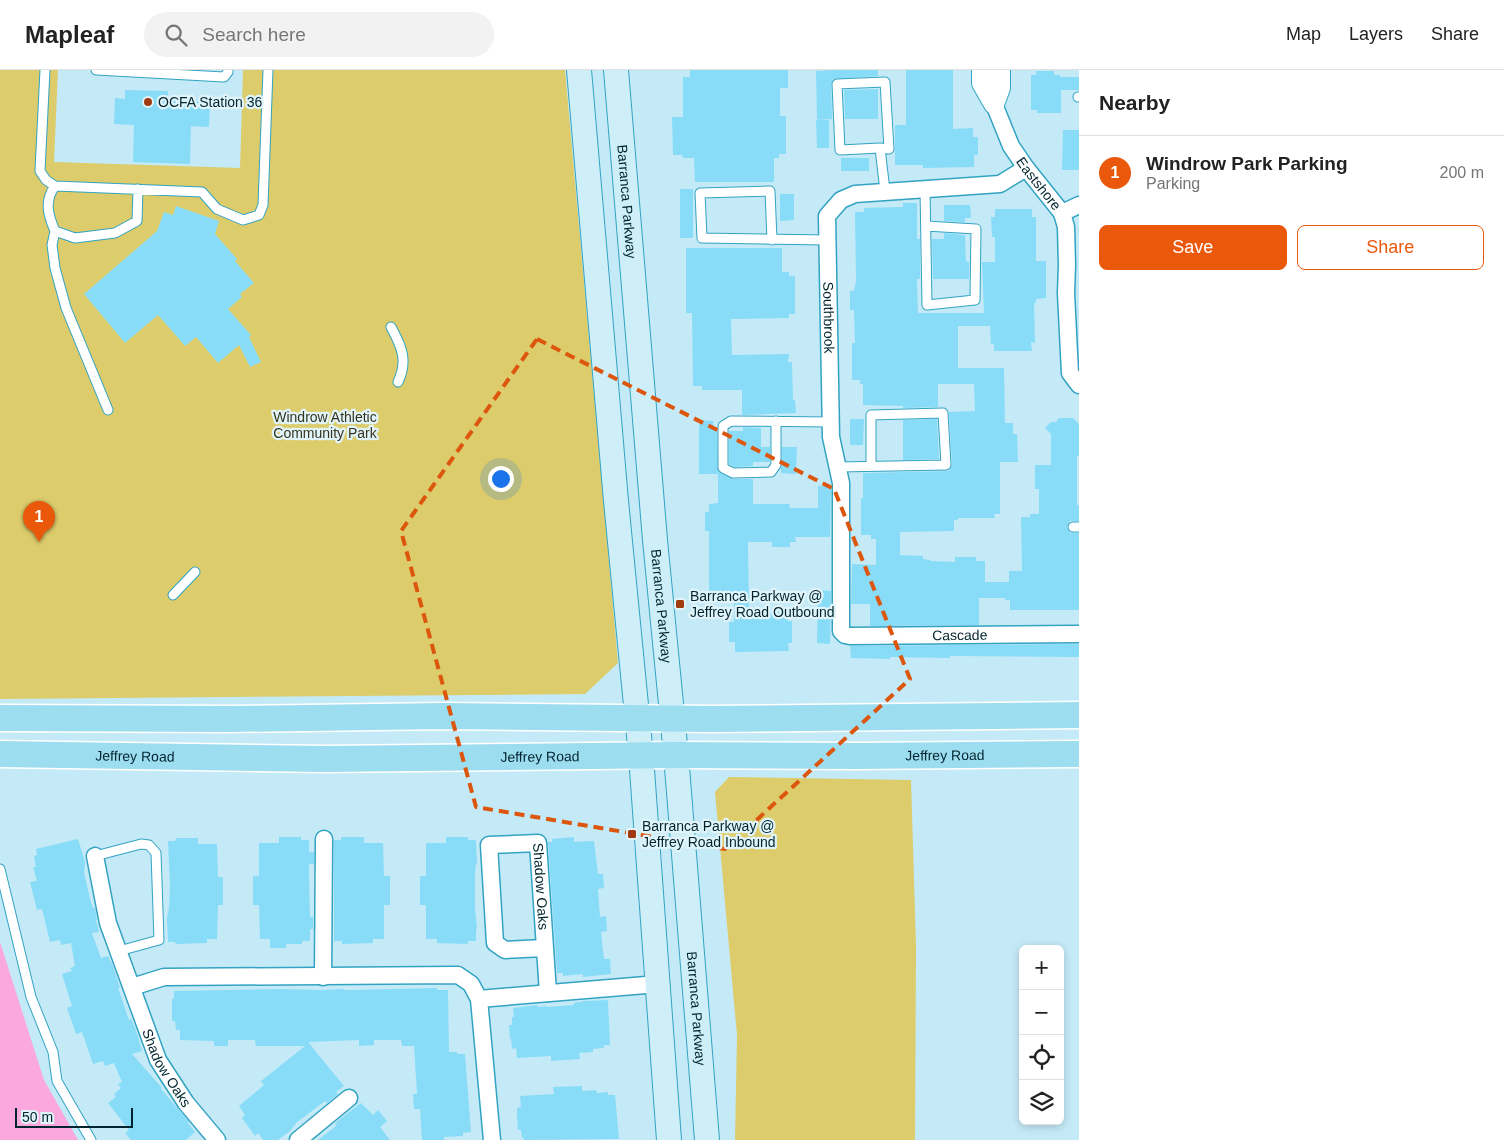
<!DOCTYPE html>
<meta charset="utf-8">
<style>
body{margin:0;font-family:Helvetica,sans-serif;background:#f2f2f2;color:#222}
.controls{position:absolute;right:15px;bottom:15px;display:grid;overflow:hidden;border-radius:8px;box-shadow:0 2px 8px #0003}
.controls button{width:45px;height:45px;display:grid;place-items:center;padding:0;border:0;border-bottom:1px solid #e0e0e0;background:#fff;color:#222;font:25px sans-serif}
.scale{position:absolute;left:15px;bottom:12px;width:118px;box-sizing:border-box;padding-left:5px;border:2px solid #01242e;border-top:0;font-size:14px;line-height:18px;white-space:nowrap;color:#01242e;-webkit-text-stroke:4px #e1f4fa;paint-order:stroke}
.you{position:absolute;left:500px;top:408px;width:18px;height:18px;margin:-12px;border:4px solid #fff;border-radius:50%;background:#1a73e8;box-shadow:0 0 0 8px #1a73e833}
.badge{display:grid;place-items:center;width:32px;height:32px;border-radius:50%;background:#ea580c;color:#fff;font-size:16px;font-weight:700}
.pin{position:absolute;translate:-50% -41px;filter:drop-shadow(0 1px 2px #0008)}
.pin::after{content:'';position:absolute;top:26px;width:18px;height:15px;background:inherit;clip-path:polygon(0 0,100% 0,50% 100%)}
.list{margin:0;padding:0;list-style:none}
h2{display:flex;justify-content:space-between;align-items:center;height:65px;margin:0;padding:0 20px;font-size:21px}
h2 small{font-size:16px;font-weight:400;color:#767676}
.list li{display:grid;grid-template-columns:32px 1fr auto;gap:15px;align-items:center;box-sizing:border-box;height:75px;padding:0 20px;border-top:1px solid #e0e0e0}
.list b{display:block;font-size:19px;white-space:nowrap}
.list p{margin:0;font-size:16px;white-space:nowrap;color:#767676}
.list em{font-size:16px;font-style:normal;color:#767676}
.actions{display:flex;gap:10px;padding:15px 20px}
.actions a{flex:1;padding:11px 0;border:1px solid #ea580c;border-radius:8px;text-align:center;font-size:18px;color:#ea580c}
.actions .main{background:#ea580c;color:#fff}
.icon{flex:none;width:28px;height:28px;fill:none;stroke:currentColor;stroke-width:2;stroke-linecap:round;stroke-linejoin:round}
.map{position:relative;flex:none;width:1079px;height:1070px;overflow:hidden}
header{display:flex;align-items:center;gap:30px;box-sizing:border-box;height:70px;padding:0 25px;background:#fff;border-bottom:1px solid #e0e0e0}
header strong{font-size:24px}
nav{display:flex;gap:28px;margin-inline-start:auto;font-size:18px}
.search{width:350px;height:45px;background:#f2f2f2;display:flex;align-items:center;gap:12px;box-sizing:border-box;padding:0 18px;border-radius:28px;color:#767676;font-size:19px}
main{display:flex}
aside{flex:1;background:#fff}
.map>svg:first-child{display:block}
.green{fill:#ddcc6b}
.water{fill:#fba8df}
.building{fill:#88dcf7}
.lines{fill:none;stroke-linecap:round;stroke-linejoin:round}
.service-casing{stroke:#32a3c2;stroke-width:11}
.minor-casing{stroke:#32a3c2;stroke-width:19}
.tertiary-casing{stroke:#32a3c2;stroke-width:22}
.secondary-casing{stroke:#32a3c2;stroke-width:26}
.primary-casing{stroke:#fff;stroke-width:29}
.service{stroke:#fff;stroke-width:9}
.minor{stroke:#fff;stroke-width:16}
.tertiary{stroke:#fff;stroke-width:20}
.secondary{stroke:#ceeef8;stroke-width:24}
.primary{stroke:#9dddf0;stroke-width:26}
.marked{fill:none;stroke:#dc560e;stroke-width:4;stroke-dasharray:10 6;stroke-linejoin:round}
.poi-dot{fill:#a03b10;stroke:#e1f4fa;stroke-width:2}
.labels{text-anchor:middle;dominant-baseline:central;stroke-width:4.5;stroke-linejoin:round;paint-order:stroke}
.poi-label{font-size:14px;fill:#01242e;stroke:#e1f4fa;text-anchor:start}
.street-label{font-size:14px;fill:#01242e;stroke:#e1f4fa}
.park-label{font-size:14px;fill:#37341e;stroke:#e1f4fa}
</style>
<header>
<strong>Mapleaf</strong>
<div class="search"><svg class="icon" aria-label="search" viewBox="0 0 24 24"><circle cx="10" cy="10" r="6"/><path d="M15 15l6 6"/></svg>Search here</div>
<nav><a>Map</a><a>Layers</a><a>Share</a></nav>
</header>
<main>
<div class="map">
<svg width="1079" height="1070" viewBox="0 0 1079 1070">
<rect width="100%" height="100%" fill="#c4eaf7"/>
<path class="green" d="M 0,0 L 58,0 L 54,92 L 240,98 L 243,0 L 565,0 L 618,593 L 585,624 L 0,629 Z
M 729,707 L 911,710 L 916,876 L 915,1070 L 735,1070 L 737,965 L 715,722 Z"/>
<path class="water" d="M 0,872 L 44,1010 L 78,1070 L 0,1070 Z"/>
<path class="building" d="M 690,0 L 788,0 L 788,18 L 780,18 L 780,46 L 786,46 L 786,84 L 779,84 L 779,88 L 774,88 L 774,112 L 695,112 L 694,88 L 683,88 L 682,85 L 673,85 L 672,47 L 683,47 L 683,7 L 690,7 Z
M 835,0 L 878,0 L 878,6 L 833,9 L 831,14 L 832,49 L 817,50 L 816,1 Z
M 906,0 L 953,0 L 953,59 L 973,58 L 973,67 L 978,67 L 978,85 L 974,85 L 974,97 L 923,98 L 923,95 L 895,95 L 895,55 L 906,55 Z
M 1036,1 L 1054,1 L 1054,5 L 1060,5 L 1060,7 L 1079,7 L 1079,20 L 1061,20 L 1061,43 L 1037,43 L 1037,40 L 1031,40 L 1031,5 L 1036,5 Z
M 878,19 L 878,49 L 845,49 L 844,20 Z
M 125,20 L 168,21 L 168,30 L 210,32 L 209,57 L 191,56 L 190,94 L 133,92 L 134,55 L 114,54 L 115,28 L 125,29 Z
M 816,50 L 829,50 L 829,78 L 817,78 Z
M 1063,60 L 1079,60 L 1079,100 L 1062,100 Z
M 841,88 L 869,88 L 869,101 L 841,101 Z
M 680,119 L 693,119 L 693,168 L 680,168 Z
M 780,124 L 794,124 L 794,150 L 780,151 Z
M 903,133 L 917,133 L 917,169 L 920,169 L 920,209 L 917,209 L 918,243 L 984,243 L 982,192 L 995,192 L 995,167 L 992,167 L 991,147 L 995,147 L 995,139 L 1032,139 L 1032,147 L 1036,147 L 1036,191 L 1046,191 L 1046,228 L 1036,229 L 1036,233 L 1034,233 L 1035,273 L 1031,272 L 1032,281 L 994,281 L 994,274 L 991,274 L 990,256 L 958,256 L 958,298 L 1004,298 L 1005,353 L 1013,353 L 1013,364 L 1017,364 L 1018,392 L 1000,392 L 1000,444 L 994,444 L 995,448 L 958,448 L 958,450 L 954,450 L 954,461 L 900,462 L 900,485 L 923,486 L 923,489 L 930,490 L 930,491 L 955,492 L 955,487 L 976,487 L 976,491 L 985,491 L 985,512 L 1009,512 L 1009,501 L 1022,501 L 1021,447 L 1030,447 L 1030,444 L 1039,444 L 1039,419 L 1035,419 L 1035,395 L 1051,395 L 1051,364 L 1045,358 L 1051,352 L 1056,352 L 1059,348 L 1073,348 L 1079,354 L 1079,386 L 1077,386 L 1077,435 L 1079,435 L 1079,451 L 1070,451 L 1067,457 L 1070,463 L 1079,463 L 1079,540 L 1010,540 L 1010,530 L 1005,530 L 1005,528 L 979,528 L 979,555 L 870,556 L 870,534 L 851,534 L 852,494 L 876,495 L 876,469 L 871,469 L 871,465 L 861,465 L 861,428 L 863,428 L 863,403 L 949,401 L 952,395 L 949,342 L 975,341 L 974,314 L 938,314 L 938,337 L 903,338 L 903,336 L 863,335 L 863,314 L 860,314 L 860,310 L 852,310 L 852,273 L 855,273 L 854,240 L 850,240 L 850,221 L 854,221 L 856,211 L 855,142 L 864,142 L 864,138 L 903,137 Z
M 944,135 L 970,135 L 971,148 L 965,148 L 965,152 L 944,151 Z
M 176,136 L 219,151 L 215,164 L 237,189 L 235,191 L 254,213 L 240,224 L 242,227 L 228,239 L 251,265 L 249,267 L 261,292 L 250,297 L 239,275 L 218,293 L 196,267 L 185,276 L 158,245 L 125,273 L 84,224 L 157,161 L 164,142 L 173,145 Z
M 944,163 L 965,165 L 966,191 L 969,192 L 969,209 L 933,209 L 932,169 L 944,169 Z
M 686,178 L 782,178 L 782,202 L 789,202 L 789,206 L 795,206 L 795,244 L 789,244 L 789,248 L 731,249 L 732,285 L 789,284 L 788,292 L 792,292 L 793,330 L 795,330 L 796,343 L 742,345 L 742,320 L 702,320 L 702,316 L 693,316 L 692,243 L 686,243 Z
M 850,349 L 864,349 L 863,375 L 850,375 Z
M 937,349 L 939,389 L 903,390 L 903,350 Z
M 699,350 L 713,351 L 714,361 L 717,361 L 718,402 L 733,409 L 753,409 L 753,434 L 789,434 L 790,438 L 818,438 L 818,416 L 831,416 L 830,467 L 795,467 L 796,472 L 790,472 L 790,477 L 772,477 L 772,472 L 748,472 L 749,543 L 788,542 L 788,551 L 792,551 L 792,573 L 788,573 L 789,581 L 735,582 L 735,572 L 729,572 L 729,552 L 734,552 L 734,528 L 719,528 L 719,524 L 709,524 L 709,461 L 705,461 L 705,442 L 709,442 L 709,434 L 718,433 L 718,404 L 699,404 Z
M 743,357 L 761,358 L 761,377 L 770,377 L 770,392 L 753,392 L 753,396 L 734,397 L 729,394 L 729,361 L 743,361 Z
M 782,377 L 797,377 L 796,404 L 781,403 Z
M 818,520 L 831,521 L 830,574 L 817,573 Z
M 1079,574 L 1079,587 L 950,586 L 950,588 L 890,587 L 890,589 L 851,588 L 850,576 Z
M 279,767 L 301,767 L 301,770 L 309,770 L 309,782 L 314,782 L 314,794 L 309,794 L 309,804 L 310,847 L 313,847 L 313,859 L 310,859 L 310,871 L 302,871 L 302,874 L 286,874 L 286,878 L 270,878 L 270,869 L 260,869 L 259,835 L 253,835 L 253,806 L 259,806 L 259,773 L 279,773 Z
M 341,767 L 364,767 L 364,773 L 383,773 L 384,806 L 390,806 L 390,835 L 384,835 L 384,869 L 373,869 L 373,873 L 342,874 L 342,871 L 334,871 L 334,770 L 341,770 Z
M 446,767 L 468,767 L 468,770 L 476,770 L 477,794 L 476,794 L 475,804 L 475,838 L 477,859 L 476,859 L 476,871 L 468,871 L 468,874 L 437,873 L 437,869 L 426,869 L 426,835 L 420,835 L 420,806 L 426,806 L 426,773 L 446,773 Z
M 574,767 L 574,772 L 594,771 L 598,804 L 603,804 L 604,818 L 598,819 L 600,847 L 606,846 L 607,861 L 601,862 L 604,889 L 610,889 L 611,904 L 583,907 L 583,904 L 563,906 L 563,903 L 557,903 L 548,772 L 552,772 L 552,769 Z
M 176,768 L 198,768 L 198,774 L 217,774 L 218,807 L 223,807 L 223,835 L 218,835 L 217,869 L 207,869 L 207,873 L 176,874 L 175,872 L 168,872 L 167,848 L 169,838 L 170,817 L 168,771 L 175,771 Z
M 78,769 L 85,792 L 84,802 L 90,829 L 93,838 L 95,838 L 97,850 L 96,850 L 99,862 L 92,863 L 101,888 L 108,886 L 113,896 L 120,918 L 118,918 L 129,950 L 131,949 L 135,958 L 139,970 L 142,981 L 132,984 L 162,1018 L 161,1019 L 189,1052 L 188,1053 L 195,1062 L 186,1070 L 131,1070 L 125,1063 L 129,1060 L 108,1033 L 116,1027 L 114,1024 L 121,1018 L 118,1014 L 122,1012 L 114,993 L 105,996 L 103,991 L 93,994 L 82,962 L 76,964 L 67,938 L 72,936 L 62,904 L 72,901 L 70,898 L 75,896 L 71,873 L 61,875 L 60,870 L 50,872 L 42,839 L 37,840 L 30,812 L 37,811 L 33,797 L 36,797 L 34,786 L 37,785 L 36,779 Z
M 437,918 L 437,920 L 448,920 L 449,982 L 457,982 L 457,984 L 465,984 L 471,1062 L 463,1063 L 463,1066 L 444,1067 L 444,1070 L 422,1070 L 420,1039 L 414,1039 L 413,1024 L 417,1024 L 414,976 L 402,976 L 401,970 L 374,970 L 374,975 L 359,976 L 359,970 L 308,972 L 344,1016 L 336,1022 L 338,1024 L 327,1033 L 325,1031 L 296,1053 L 290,1061 L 278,1070 L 263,1070 L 258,1063 L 255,1066 L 247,1055 L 242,1048 L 245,1045 L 239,1036 L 264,1015 L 261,1011 L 305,976 L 256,976 L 255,970 L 228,970 L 228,976 L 214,976 L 214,971 L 180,970 L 180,960 L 176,960 L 175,951 L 172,951 L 172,929 L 174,929 L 174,921 L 279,919 L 320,920 L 344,919 L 344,920 L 353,920 Z
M 608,930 L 610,975 L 604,975 L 604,978 L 593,979 L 593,982 L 579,983 L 580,989 L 551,991 L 551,986 L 517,988 L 516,978 L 512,979 L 511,969 L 510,969 L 509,955 L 512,955 L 512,947 L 514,947 L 513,938 L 537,935 L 538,937 L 547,936 L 547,937 L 574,935 L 574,933 L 584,931 Z
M 582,1016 L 582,1021 L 596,1020 L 597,1023 L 608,1022 L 608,1025 L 615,1025 L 619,1069 L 524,1070 L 524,1068 L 522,1068 L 521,1060 L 518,1060 L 517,1046 L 517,1038 L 521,1037 L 520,1026 L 554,1024 L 553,1017 Z
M 361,1033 L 373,1045 L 378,1040 L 387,1051 L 380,1057 L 390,1070 L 318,1070 L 336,1056 L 335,1054 L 340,1049 Z"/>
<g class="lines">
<defs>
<path id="service" d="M 45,0 L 40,101 L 46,110 L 55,116
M 96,0 L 224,7 L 228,2 L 228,0
M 1078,27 L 1079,27
M 880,78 L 889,79 L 885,12 L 837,14 L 840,80 L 880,78 L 885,121
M 138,119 L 137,151 L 115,163 L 75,168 L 55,161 C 48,145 44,131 55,116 L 202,122 L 217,139 L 243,150 L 259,145 L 263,135 L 268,0
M 925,119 L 927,235 L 975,230 L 976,159 L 926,156
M 55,161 L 52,175 L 55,198 L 66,238 L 108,340
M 772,170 L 770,121 L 700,123 L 702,168 L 827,170
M 391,257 C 402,277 408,291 398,312
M 776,351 L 776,395 L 771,402 L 733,403 L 723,398 L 723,356 L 731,351 L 830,352
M 838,397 L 946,395 L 943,343 L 871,345 L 871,396
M 1073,457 L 1079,457
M 173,525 L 195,502
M 95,786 L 141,774 L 149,775 L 156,783 L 159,870 L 119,881
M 0,799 L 31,927 L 53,982 L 57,1011 L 91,1070"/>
<g id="minor">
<path id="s1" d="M 994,34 L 1011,76 L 1026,98 L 1062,143 L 1066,157 L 1067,195 L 1066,223 L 1070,303 L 1079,315"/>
<path id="s2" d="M 1026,98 L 1000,114 L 855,124 L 841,130 L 827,146 L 831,367 L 841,413 L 841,561 L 845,565 L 850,566 L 1079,564"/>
<path d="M 1062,143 L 1079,135"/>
<path id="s3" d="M 95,786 L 108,853 L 158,990 L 186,1033 L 217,1070"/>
<path id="s4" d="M 544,878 L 505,880 L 495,873 L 489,775 L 538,773 L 548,923"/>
<path d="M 323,907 L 324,769"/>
<path d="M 132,917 L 164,907 L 458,905 L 471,914 L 479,929 L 492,1070"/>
<path d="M 479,929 L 658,914"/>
<path d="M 298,1070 L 349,1028"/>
</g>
<path id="tertiary" d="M 982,0 L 982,13 L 994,34
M 994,34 L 1000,18 L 1000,0"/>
<g id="secondary">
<path d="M 579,0 L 616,431 L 641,686 L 669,1070"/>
<path id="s5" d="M 616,0 L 655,470 L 676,685 L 707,1070"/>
</g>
<g id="primary">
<path d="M 0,648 L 229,649 L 445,646 L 712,649 L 1079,645"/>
<path id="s6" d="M 0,684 L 325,689 L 676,685 L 856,686 L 1079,684"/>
</g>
</defs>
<use href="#service" class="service-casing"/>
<use href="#minor" class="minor-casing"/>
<use href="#tertiary" class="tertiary-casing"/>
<use href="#secondary" class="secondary-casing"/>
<use href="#primary" class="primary-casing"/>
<use href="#service" class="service"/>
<use href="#minor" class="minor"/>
<use href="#tertiary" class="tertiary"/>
<use href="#secondary" class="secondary"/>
<use href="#primary" class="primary"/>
</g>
<path class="marked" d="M 537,269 L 834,419 L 910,609 L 725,779 L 476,737 L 401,461 Z"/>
<g class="poi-dot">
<circle cx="148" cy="32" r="5"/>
<rect x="675" y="529" width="10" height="10" rx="2.5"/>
<rect x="627" y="759" width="10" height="10" rx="2.5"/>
</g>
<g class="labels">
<g class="poi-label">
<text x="158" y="32">OCFA Station 36</text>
<text x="690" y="526">Barranca Parkway @<tspan x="690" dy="16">Jeffrey Road Outbound</tspan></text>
<text x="642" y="756">Barranca Parkway @<tspan x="642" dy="16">Jeffrey Road Inbound</tspan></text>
</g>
<g class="street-label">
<text stroke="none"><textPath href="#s1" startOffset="92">Eastshore</textPath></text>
<text stroke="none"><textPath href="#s5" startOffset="132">Barranca Parkway</textPath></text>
<text stroke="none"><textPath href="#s2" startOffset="314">Southbrook</textPath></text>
<text stroke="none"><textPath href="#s5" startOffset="538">Barranca Parkway</textPath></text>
<text stroke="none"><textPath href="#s2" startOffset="749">Cascade</textPath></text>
<text stroke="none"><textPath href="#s6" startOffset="945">Jeffrey Road</textPath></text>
<text stroke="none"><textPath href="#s6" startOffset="135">Jeffrey Road</textPath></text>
<text stroke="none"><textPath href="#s6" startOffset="540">Jeffrey Road</textPath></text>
<text stroke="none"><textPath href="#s4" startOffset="242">Shadow Oaks</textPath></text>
<text stroke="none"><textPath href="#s5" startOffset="942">Barranca Parkway</textPath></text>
<text stroke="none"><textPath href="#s3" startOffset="225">Shadow Oaks</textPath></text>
</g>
<g class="park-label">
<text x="325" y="347">Windrow Athletic<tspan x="325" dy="16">Community Park</tspan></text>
</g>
</g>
</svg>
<div class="controls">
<button>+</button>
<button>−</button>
<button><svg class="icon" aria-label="locate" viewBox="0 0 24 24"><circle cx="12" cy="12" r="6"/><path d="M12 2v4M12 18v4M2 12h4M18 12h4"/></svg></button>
<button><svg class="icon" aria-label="layers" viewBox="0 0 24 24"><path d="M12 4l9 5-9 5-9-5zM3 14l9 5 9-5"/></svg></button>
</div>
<div class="scale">50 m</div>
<div class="you"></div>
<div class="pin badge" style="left:39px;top:472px">1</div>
</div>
<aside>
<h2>Nearby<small></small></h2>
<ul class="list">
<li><span class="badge">1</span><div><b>Windrow Park Parking</b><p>Parking</p></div><em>200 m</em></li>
</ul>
<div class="actions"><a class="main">Save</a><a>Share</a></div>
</aside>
</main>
